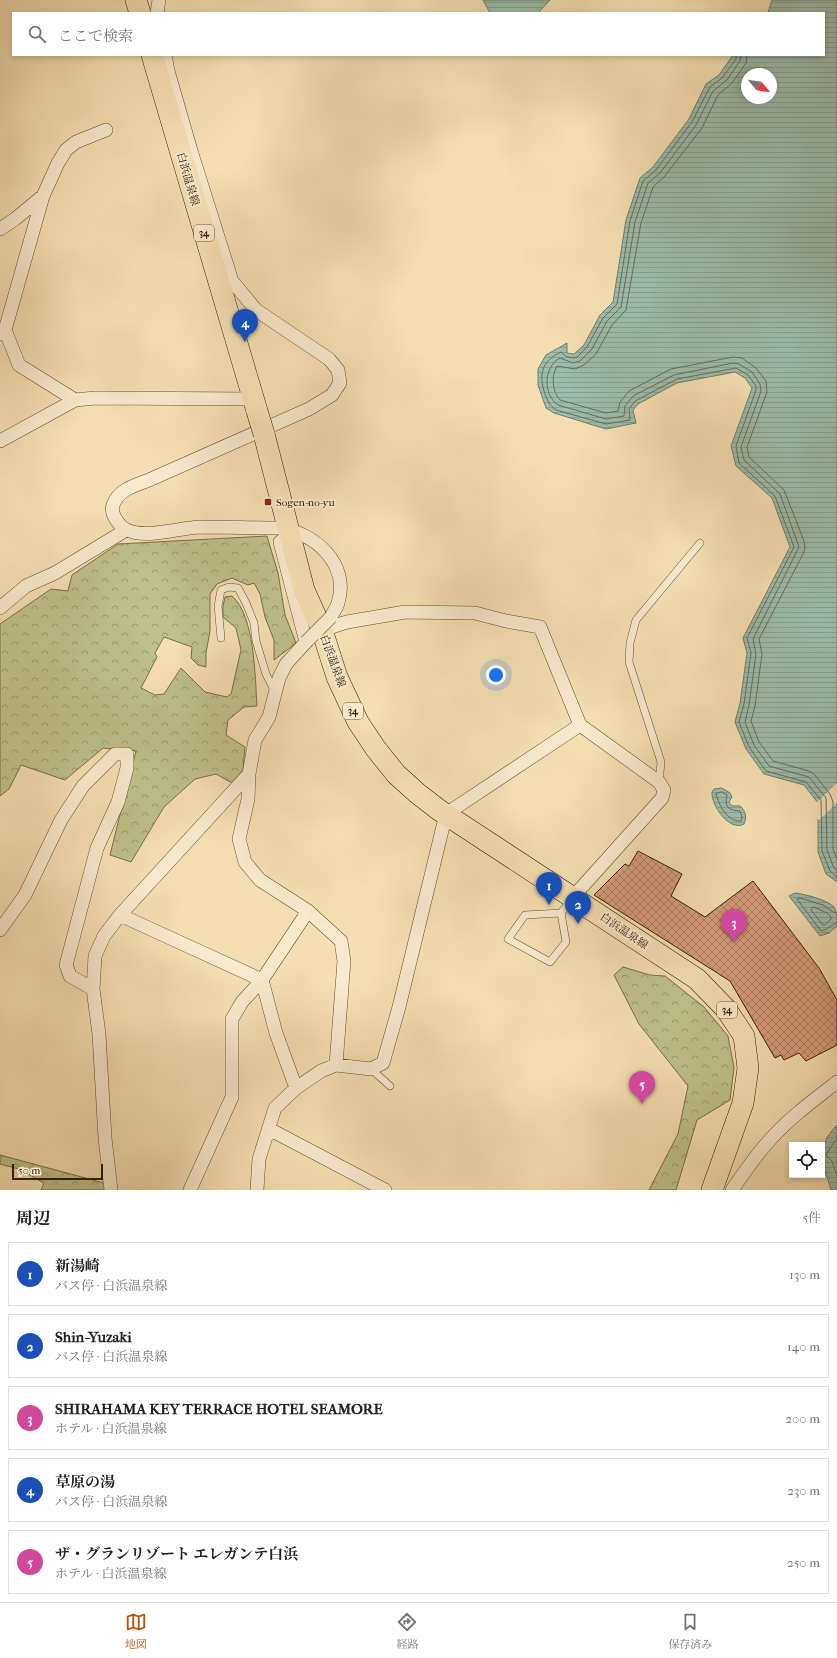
<!DOCTYPE html>
<html lang="ja">
<meta charset="utf-8">
<style>
body{margin:0;font-family:"IM FELL French Canon","Noto Serif JP",serif;background:#f2f2f2;color:#202124}
.controls{position:absolute;right:12px;bottom:12px;display:grid;overflow:hidden;border-radius:0px;box-shadow:0 2px 6px #0003}
.controls button{width:36px;height:36px;display:grid;place-items:center;padding:0;border:0;border-bottom:1px solid #e0e0e0;background:#fff;color:#202124;font:20px sans-serif}
.compass{position:absolute;left:741px;top:68px;width:36px;height:36px;border-radius:50%;background:#fff;box-shadow:0 2px 6px #0003;rotate:119deg}
.scale{position:absolute;left:12px;bottom:10px;width:91px;box-sizing:border-box;padding-left:4px;border:2px solid #372000;border-top:0;font-size:11px;line-height:14px;white-space:nowrap;color:#372000;-webkit-text-stroke:3px #f8eacd;paint-order:stroke}
.you{position:absolute;left:496px;top:675px;width:14px;height:14px;margin:-10px;border:3px solid #fff;border-radius:50%;background:#1a73e8;box-shadow:0 0 0 6px #1a73e833}
.badge{display:grid;place-items:center;width:26px;height:26px;border-radius:50%;background:#b45309;color:#fff;font-size:13px;font-weight:700}
.pin{position:absolute;translate:-50% -33px;filter:drop-shadow(0 1px 2px #0008)}
.pin::after{content:'';position:absolute;top:21px;width:14px;height:12px;background:inherit;clip-path:polygon(0 0,100% 0,50% 100%)}
.list{margin:0;padding:0;list-style:none}
h2{display:flex;justify-content:space-between;align-items:center;height:52px;margin:0;padding:0 16px;font-size:17px}
h2 small{font-size:13px;font-weight:400;color:#757577}
.list li{display:grid;grid-template-columns:26px 1fr auto;gap:12px;align-items:center;box-sizing:border-box;height:64px;margin:0 8px 8px;padding:0 8px;border:1px solid #e0e0e0;border-radius:0px}
.list b{display:block;font-size:15px;white-space:nowrap}
.list p{margin:0;font-size:13px;white-space:nowrap;color:#757577}
.list em{font-size:13px;font-style:normal;color:#757577}
.icon{flex:none;width:22px;height:22px;fill:none;stroke:currentColor;stroke-width:2;stroke-linecap:round;stroke-linejoin:round}
.map{position:relative;flex:none;width:837px;height:1190px;overflow:hidden}
.search{position:absolute;background:#fff;box-shadow:0 2px 6px #0003;left:12px;right:12px;top:12px;height:44px;display:flex;align-items:center;gap:10px;box-sizing:border-box;padding:0 14px;border-radius:0px;color:#757577;font-size:15px}
.sheet{height:412px;background:#fff}
nav{display:flex;justify-content:space-around;align-items:center;box-sizing:border-box;height:56px;border-top:1px solid #e0e0e0;background:#fff;font-size:11px;color:#757577}
nav a{display:grid;justify-items:center;gap:2px}
nav .on{color:#b45309}
.map>svg:first-child{display:block}
.forest{fill:url(#forest-crowns);stroke:#7a7045}
.water{fill:url(#water-rules);stroke:#747e68;fill-rule:evenodd}
.pier{fill:#f5dfb2}
.lines{fill:none;stroke-linecap:round;stroke-linejoin:round}
.shore{stroke:#6a6e56;stroke-width:1}
.building{fill:url(#building-cross-hatch);stroke:#372000}
.lane-casing{stroke:#66502c;stroke-width:8}
.street-casing{stroke:#66502c;stroke-width:14}
.primary-casing{stroke:#372000;stroke-width:22}
.lane{stroke:#f8eacd;stroke-width:7}
.street{stroke:#f8eacd;stroke-width:13}
.primary{stroke:#f5dfb2;stroke-width:21}
.street-bridge-casing{stroke:#66502c;stroke-width:14;stroke-linecap:butt}
.primary-bridge-casing{stroke:#372000;stroke-width:22;stroke-linecap:butt}
.street-bridge{stroke:#f8eacd;stroke-width:13}
.primary-bridge{stroke:#f5dfb2;stroke-width:21}
.poi-dot{fill:#8f2418;stroke:#f8eacd;stroke-width:1.5}
.labels{text-anchor:middle;dominant-baseline:central;stroke-width:4;stroke-linejoin:round;paint-order:stroke}
.shield{fill:#f8eacd;stroke:#715d3e;stroke-width:1}
.shield-label{font-size:10px;font-weight:bold;fill:#372000}
.street-label{font-size:11px;fill:#372000;stroke:#f8eacd}
.poi-label{font-size:11px;fill:#372000;stroke:#f8eacd;text-anchor:start}
</style>
<div class="map">
<svg width="837" height="1190" viewBox="0 0 837 1190">
<defs>
<pattern id="forest-crowns" width="20" height="18" patternUnits="userSpaceOnUse"><rect width="20" height="18" fill="#bec18a"/><path d="M2 6a3 3 0 1 1 6 0M12 15a3 3 0 1 1 6 0" fill="none" stroke="#9b9c6e"/></pattern>
<pattern id="water-rules" width="6" height="5" patternUnits="userSpaceOnUse"><rect width="6" height="5" fill="#9cbcad"/><path d="M0 2.5h6" fill="none" stroke="#87a193"/></pattern>
<pattern id="building-cross-hatch" width="8" height="8" patternUnits="userSpaceOnUse"><rect width="8" height="8" fill="#d89d7b"/><path d="M0 0l8 8M0 8l8-8" fill="none" stroke="#b08062"/></pattern>
</defs>
<rect width="100%" height="100%" fill="#f5dfb2"/>
<filter id="stains"><feTurbulence type="fractalNoise" baseFrequency=".005" numOctaves="4"/><feColorMatrix values="0 0 0 0 .2 0 0 0 0 .09 0 0 0 0 .02 0 0 0 .5 -.17"/></filter>
<radialGradient id="worn" r=".72"><stop offset=".6" stop-color="#630" stop-opacity="0"/><stop offset="1" stop-color="#630" stop-opacity=".3"/></radialGradient>
<path class="forest" d="M 267,536 L 278,573 L 285,615 L 296,643 L 274,660 L 274,640 L 265,617 L 260,594 L 254,583 L 248,585 L 232,578 L 217,584 L 210,594 L 210,631 L 206,653 L 206,667 L 198,665 L 191,658 L 192,647 L 164,637 L 155,653 L 157,657 L 141,688 L 155,695 L 164,694 L 181,668 L 205,692 L 227,697 L 231,694 L 241,650 L 236,628 L 223,617 L 223,606 L 225,597 L 232,596 C 255,616 255,677 257,706 L 244,707 L 228,720 L 226,735 L 245,747 L 243,770 L 232,783 L 216,774 L 195,779 L 164,807 L 131,862 L 110,855 L 136,751 L 103,748 L 65,780 L 21,765 L 9,789 L 0,796 L 0,624 L 51,589 L 68,591 L 72,575 L 118,544 Z
M 623,967 L 650,975 L 665,976 L 704,1007 L 728,1036 L 734,1068 L 730,1100 L 697,1120 L 676,1190 L 649,1190 L 678,1134 L 688,1086 L 639,1024 L 614,975 Z
M 0,1155 L 104,1183 L 105,1190 L 41,1190 L 44,1183 L 19,1169 L 0,1164 Z"/>
<path class="water" d="M 483,0 L 550,0 L 538,13 L 490,13 Z
M 772,0 L 837,0 L 837,882 L 826,874 L 818,852 L 818,803 L 804,785 L 764,774 L 746,749 L 735,722 L 740,703 L 747,653 L 743,638 L 790,547 L 772,498 L 736,466 L 731,446 L 752,388 L 745,378 L 735,372 L 677,383 L 638,404 L 633,410 L 636,423 L 606,429 L 554,413 L 546,408 L 538,385 L 538,369 L 546,355 L 567,343 L 567,353 L 574,354 L 584,345 L 600,315 L 613,302 L 626,220 L 640,178 L 653,167 L 689,119 L 706,84 L 719,75 L 733,55 L 824,55 L 824,13 L 768,13 ZM 747,74 L 771,74 L 771,98 L 747,98 Z
M 722,788 L 730,793 L 732,797 L 729,802 C 732,808 735,805 740,806 C 746,811 747,818 744,824 C 730,832 711,806 712,792 L 714,789 Z
M 795,893 C 804,894 828,900 834,907 C 837,912 837,920 837,926 L 829,933 L 820,936 L 789,896 Z
M 837,1125 L 837,1190 L 831,1190 C 823,1162 814,1149 837,1125 Z"/>
<path class="pier" d="M 837,783 L 837,803 L 819,820 L 816,817 L 816,803 Z"/>
<g class="lines">
<path class="shore" d="M 736,55 L 736,59 L 722,78 L 710,87 L 692,122 L 656,170 L 643,181 L 630,221 L 617,304 L 603,318 L 587,347 L 577,357 L 574,358 L 567,357 L 561,352 C 542,361 538,374 545,394 C 548,401 549,405 556,410 L 606,424 L 630,420 L 629,409 L 635,401 L 677,379 L 736,368 L 748,375 L 756,386 L 756,390 L 736,446 L 739,463 L 775,496 L 794,547 L 747,638 L 751,653 L 744,704 L 739,722 L 749,747 L 766,771 L 806,782 L 821,800 L 822,851 L 830,871 L 837,877
M 741,55 L 740,61 L 727,80 L 713,91 L 696,125 L 660,173 L 648,183 L 635,222 L 621,307 L 607,321 L 592,349 L 580,361 L 573,363 L 560,358 C 543,367 543,395 558,405 L 606,419 L 624,416 L 625,406 L 633,396 L 674,375 L 733,363 L 739,364 L 752,372 L 760,384 L 761,391 L 741,447 L 744,460 L 780,494 L 799,547 L 753,639 L 756,654 L 749,705 L 745,722 L 754,745 L 769,766 L 809,777 L 826,798 L 827,850 L 834,868 L 837,870
M 747,55 L 746,63 L 732,83 L 718,95 L 702,128 L 664,177 L 653,187 L 641,223 L 626,310 L 612,325 L 596,354 L 584,365 L 575,369 L 557,366 C 551,376 552,391 560,400 L 606,413 L 618,411 L 620,402 L 629,391 L 671,369 L 733,357 L 742,358 L 756,368 L 766,381 L 767,392 L 747,447 L 749,457 L 784,490 L 804,541 L 805,548 L 803,554 L 759,639 L 762,654 L 755,706 L 751,721 L 759,742 L 773,761 L 809,771 L 814,774 L 830,794 L 833,802 L 833,849 L 837,859
M 722,792 L 727,795 C 724,808 729,810 740,811 L 742,817 L 741,821 C 727,822 719,805 716,794 Z
M 814,907 L 827,913 L 831,917 L 831,919 L 825,925 L 823,925 L 811,910 L 812,908 Z
M 837,913 L 833,912 L 823,905 L 800,898 L 797,899 L 821,931 C 828,930 831,924 837,923
M 837,1138 L 826,1155 L 832,1161 L 837,1177"/>
</g>
<path class="building" d="M 638,851 L 682,874 L 671,896 L 705,917 L 753,881 L 819,968 L 837,1000 L 837,1045 L 806,1061 L 799,1053 L 784,1060 L 781,1055 L 775,1058 L 730,981 L 594,895 L 625,864 L 629,866 Z"/>
<g class="lines">
<defs>
<path id="lane" d="M 221,638 L 218,606 L 221,590 L 229,587 L 238,588 L 246,603 L 254,623 L 256,641 L 266,674 L 275,692
M 659,782 L 661,762 L 629,662 L 630,643 L 636,620 L 700,543
M 561,913 L 525,915 L 508,939 L 550,962 L 566,942 L 561,913 L 572,899
M 371,1069 L 390,1086"/>
<path id="street" d="M 157,13 L 159,0
M 165,55 L 168,71 L 192,154 L 232,281 L 256,310 L 329,359 L 338,370 L 340,383 L 332,395 L 309,409 L 149,480 C 134,486 119,489 113,505 C 110,514 119,526 127,530 C 146,539 179,528 200,527 C 227,527 253,528 280,528 C 315,533 350,564 338,603 C 337,608 333,612 331,617
M 0,229 L 15,219 L 43,196
M 5,330 L 19,365 L 75,400
M 0,334 L 5,330 L 43,196 L 58,163 L 66,150 L 76,142 L 106,130
M 0,441 L 75,400 L 95,398 L 253,399
M 290,534 L 280,542 L 306,642 L 286,664 L 279,678 L 269,717 L 255,740 L 249,774 L 248,799 L 239,839 L 245,862 L 260,880 L 308,911 L 341,941 L 344,961 L 336,1065
M 0,608 L 26,586 L 55,573 L 126,530
M 322,630 L 347,622 L 405,612 L 475,613 L 506,621 L 540,627 L 580,725 L 659,782 L 664,790 L 662,798 L 573,897
M 120,915 L 262,980
M 0,930 L 25,895 L 61,820 L 83,786 L 115,754 L 127,754 L 127,768 L 118,802 L 97,848 L 66,965 L 70,976 L 93,989
M 262,980 L 276,1033 L 296,1088
M 269,1129 L 385,1190
M 111,1190 L 105,1138 L 99,1034 L 93,989 L 95,956 L 104,936 L 120,915 L 249,774
M 190,1190 L 232,1097 L 232,1019 L 242,1002 L 262,980 L 308,911
M 257,1190 L 259,1159 L 275,1108 L 296,1088 L 321,1071 L 336,1065 L 371,1069 L 383,1063 L 399,1007 L 446,814 L 580,725
M 732,1190 C 744,1173 755,1156 769,1141 C 788,1119 814,1100 837,1082"/>
<path id="primary" d="M 136,0 L 140,13
M 152,55 L 257,411
M 264,434 L 304,590 L 322,630 L 337,677 L 358,722 L 376,749 L 396,774 L 417,793 L 439,810 L 697,979 L 726,1009 L 744,1036 L 748,1068 L 743,1103 L 712,1190"/>
</defs>
<use href="#lane" class="lane-casing"/>
<use href="#street" class="street-casing"/>
<use href="#primary" class="primary-casing"/>
<use href="#lane" class="lane"/>
<use href="#street" class="street"/>
<use href="#primary" class="primary"/>
<defs>
<path id="street-bridge" d="M 306,642 L 331,617"/>
<path id="primary-bridge" d="M 257,411 L 264,434"/>
</defs>
<use href="#street-bridge" class="street-bridge-casing"/>
<use href="#primary-bridge" class="primary-bridge-casing"/>
<use href="#street-bridge" class="street-bridge"/>
<use href="#primary-bridge" class="primary-bridge"/>
</g>
<rect class="poi-dot" x="264" y="498" width="8" height="8" rx="2"/>
<g class="labels">
<g class="shield">
<rect x="194" y="225" width="20" height="16" rx="3"/>
<rect x="343" y="703" width="20" height="16" rx="3"/>
<rect x="717" y="1002" width="20" height="16" rx="3"/>
</g>
<g class="shield-label">
<text x="204" y="233">34</text>
<text x="353" y="711">34</text>
<text x="727" y="1010">34</text>
</g>
<g class="street-label">
<text transform="translate(188 179) rotate(74)">白浜温泉線</text>
<text transform="translate(333 661) rotate(70)">白浜温泉線</text>
<text transform="translate(624 931) rotate(34)">白浜温泉線</text>
</g>
<g class="poi-label">
<text x="276" y="502">Sogen-no-yu</text>
</g>
</g>
<rect width="100%" height="100%" filter="url(#stains)"/>
<rect width="100%" height="100%" fill="url(#worn)"/>
</svg>
<div class="controls">
<button><svg class="icon" aria-label="locate" viewBox="0 0 24 24"><circle cx="12" cy="12" r="6"/><path d="M12 2v4M12 18v4M2 12h4M18 12h4"/></svg></button>
</div>
<svg class="compass" viewBox="-18 -18 36 36"><path d="M0-13l5 13h-10z" fill="#e53935"/><path d="M0 13l5-13h-10z" fill="#757577"/></svg>
<div class="scale">50 m</div>
<div class="you"></div>
<div class="pin badge" style="left:549px;top:905px;background:#1a4fb4">1</div>
<div class="pin badge" style="left:578px;top:924px;background:#1a4fb4">2</div>
<div class="pin badge" style="left:734px;top:942px;background:#d1479c">3</div>
<div class="pin badge" style="left:245px;top:342px;background:#1a4fb4">4</div>
<div class="pin badge" style="left:642px;top:1104px;background:#d1479c">5</div>
<div class="search"><svg class="icon" aria-label="search" viewBox="0 0 24 24"><circle cx="10" cy="10" r="6"/><path d="M15 15l6 6"/></svg>ここで検索</div>
</div>
<section class="sheet">
<h2>周辺<small>5件</small></h2>
<ul class="list">
<li><span class="badge" style="background:#1a4fb4">1</span><div><b>新湯崎</b><p>バス停 · 白浜温泉線</p></div><em>130 m</em></li>
<li><span class="badge" style="background:#1a4fb4">2</span><div><b>Shin-Yuzaki</b><p>バス停 · 白浜温泉線</p></div><em>140 m</em></li>
<li><span class="badge" style="background:#d1479c">3</span><div><b>SHIRAHAMA KEY TERRACE HOTEL SEAMORE</b><p>ホテル · 白浜温泉線</p></div><em>200 m</em></li>
<li><span class="badge" style="background:#1a4fb4">4</span><div><b>草原の湯</b><p>バス停 · 白浜温泉線</p></div><em>230 m</em></li>
<li><span class="badge" style="background:#d1479c">5</span><div><b>ザ・グランリゾート エレガンテ白浜</b><p>ホテル · 白浜温泉線</p></div><em>250 m</em></li>
</ul>
</section>
<nav>
<a class="on"><svg class="icon" aria-label="map" viewBox="0 0 24 24"><path d="M3 6l6-2 6 2 6-2v14l-6 2-6-2-6 2zM9 4v14M15 6v14"/></svg>地図</a>
<a><svg class="icon" aria-label="directions" viewBox="0 0 24 24"><path d="M12 3l9 9-9 9-9-9zM9 14v-3h6M13 9l2 2-2 2"/></svg>経路</a>
<a><svg class="icon" aria-label="saved" viewBox="0 0 24 24"><path d="M7 4h10v16l-5-4-5 4z"/></svg>保存済み</a>
</nav>
